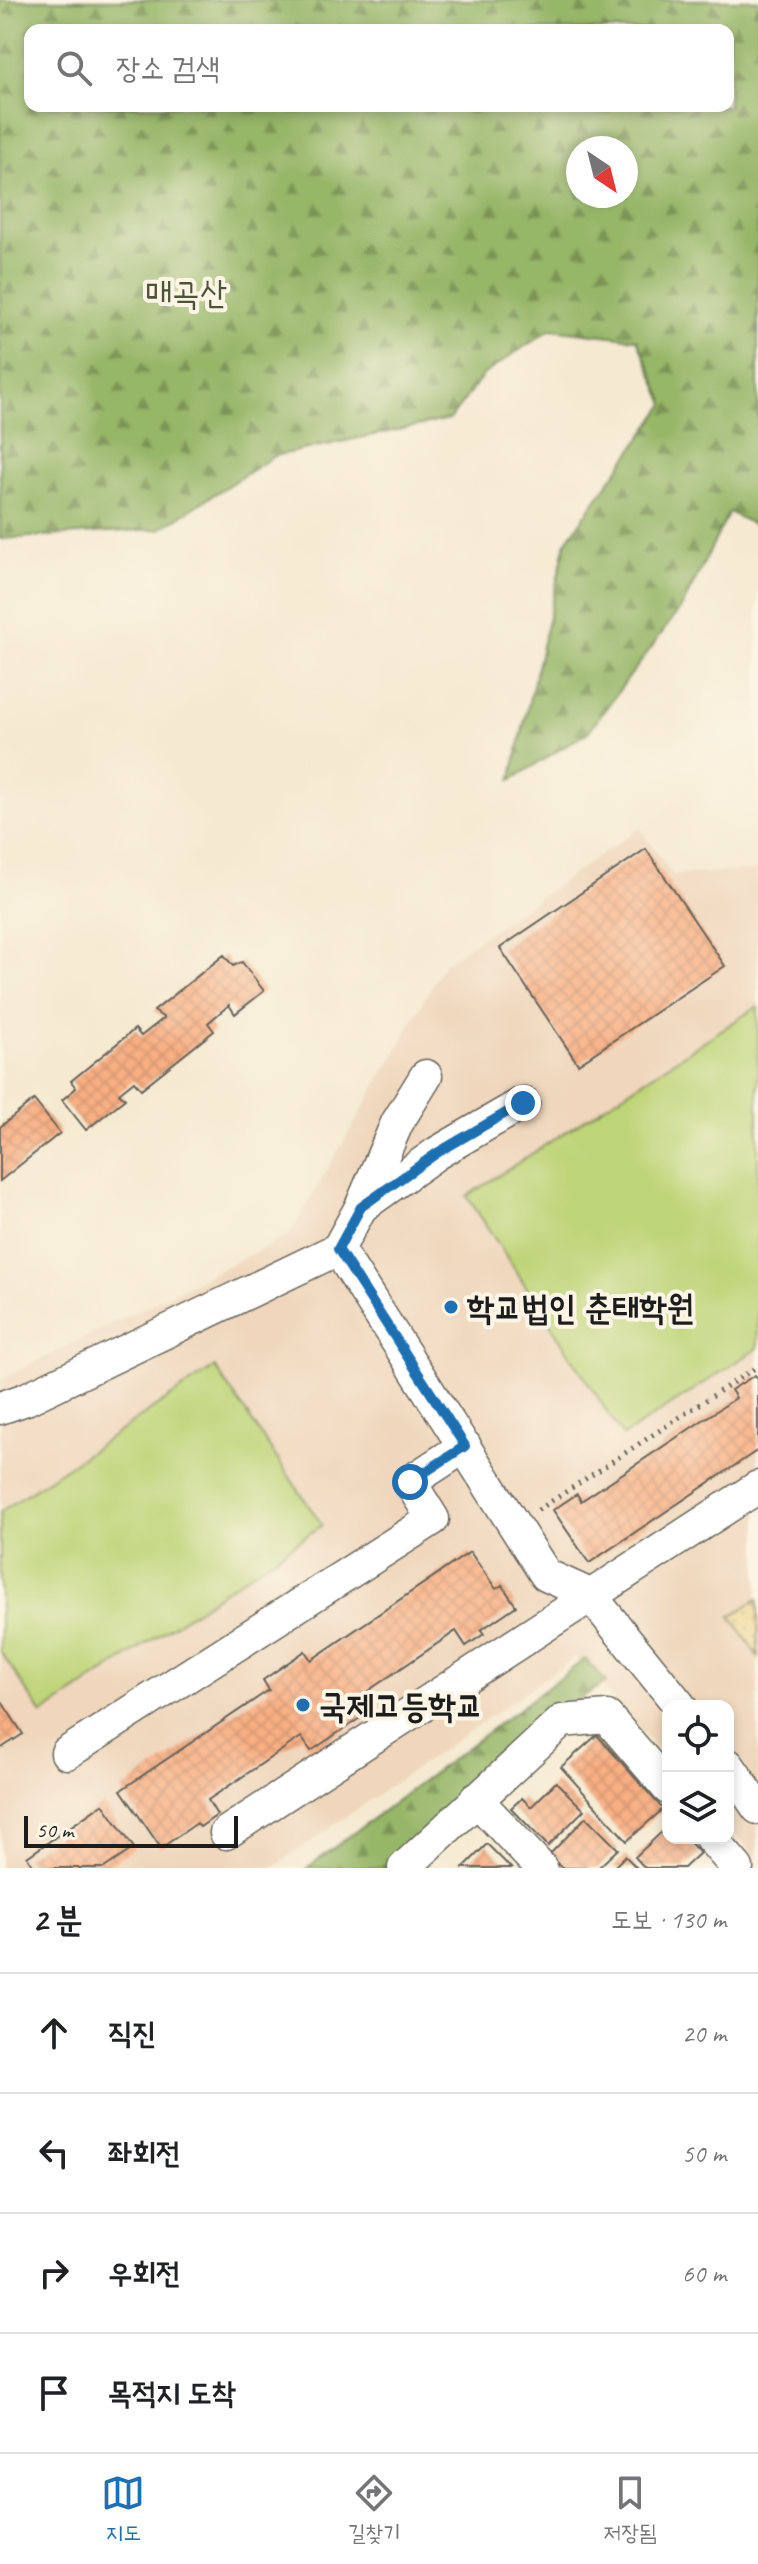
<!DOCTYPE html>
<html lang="ko">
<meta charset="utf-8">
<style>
body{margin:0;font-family:Caveat,"Poor Story",sans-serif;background:#f6f6f6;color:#202124}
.controls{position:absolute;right:24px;bottom:24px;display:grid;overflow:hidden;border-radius:16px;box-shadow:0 4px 12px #0003}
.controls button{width:72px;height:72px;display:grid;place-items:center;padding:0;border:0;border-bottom:2px solid #e0e0e0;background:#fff;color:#202124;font:40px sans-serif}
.compass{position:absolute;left:566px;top:136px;width:72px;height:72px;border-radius:50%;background:#fff;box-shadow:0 4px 12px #0003;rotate:145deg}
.scale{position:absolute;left:24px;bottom:20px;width:214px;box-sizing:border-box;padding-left:8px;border:4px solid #1c1c1c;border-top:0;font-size:22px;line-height:28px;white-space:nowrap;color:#1c1c1c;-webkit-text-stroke:6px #fcf5e5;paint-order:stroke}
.stop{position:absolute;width:24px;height:24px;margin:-18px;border:6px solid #1f6fb2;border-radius:50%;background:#fff}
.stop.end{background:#1f6fb2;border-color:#fff;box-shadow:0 2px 8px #0008}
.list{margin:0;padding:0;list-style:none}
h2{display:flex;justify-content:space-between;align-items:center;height:104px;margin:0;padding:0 32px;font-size:34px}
h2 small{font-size:26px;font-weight:400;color:#757577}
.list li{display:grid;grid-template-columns:52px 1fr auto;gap:24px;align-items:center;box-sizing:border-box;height:120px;padding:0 32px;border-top:2px solid #e0e0e0}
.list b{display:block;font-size:30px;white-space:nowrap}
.list em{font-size:26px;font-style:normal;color:#757577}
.icon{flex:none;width:44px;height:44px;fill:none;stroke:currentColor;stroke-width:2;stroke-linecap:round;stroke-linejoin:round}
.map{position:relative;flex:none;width:758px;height:1868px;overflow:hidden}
.search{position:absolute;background:#fff;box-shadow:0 4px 12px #0003;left:24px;right:24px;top:24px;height:88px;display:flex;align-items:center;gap:20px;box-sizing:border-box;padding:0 28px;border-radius:16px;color:#757577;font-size:30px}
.sheet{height:584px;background:#fff}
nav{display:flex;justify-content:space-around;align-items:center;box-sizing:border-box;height:112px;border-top:2px solid #e0e0e0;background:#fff;font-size:22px;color:#757577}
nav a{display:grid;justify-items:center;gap:4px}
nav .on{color:#1f6fb2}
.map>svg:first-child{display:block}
.built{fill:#efd6bc}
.forest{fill:url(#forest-firs);stroke:#596942;stroke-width:2;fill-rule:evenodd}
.sand{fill:url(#sand-dots);stroke:#857b5d;stroke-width:2}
.green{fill:#bed478;stroke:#6d784a;stroke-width:2}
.building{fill:url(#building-cross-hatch)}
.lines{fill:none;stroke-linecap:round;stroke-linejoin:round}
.minor-casing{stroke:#68645b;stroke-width:35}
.path{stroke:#68645b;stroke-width:5;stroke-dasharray:2 6;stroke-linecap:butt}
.minor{stroke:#fff;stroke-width:32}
.route{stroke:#1f6fb2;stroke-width:10}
.poi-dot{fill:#1f6fb2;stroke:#fcf5e5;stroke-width:3}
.labels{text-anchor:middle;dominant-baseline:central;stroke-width:8;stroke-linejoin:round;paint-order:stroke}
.park-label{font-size:34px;fill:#4d5338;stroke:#fcf5e5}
.poi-label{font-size:34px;font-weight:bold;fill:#1c1c1c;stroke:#fcf5e5;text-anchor:start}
</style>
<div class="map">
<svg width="758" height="1868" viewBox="0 0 758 1868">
<defs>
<pattern id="forest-firs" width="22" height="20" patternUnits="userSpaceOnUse" patternTransform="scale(2)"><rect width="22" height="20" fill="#96b668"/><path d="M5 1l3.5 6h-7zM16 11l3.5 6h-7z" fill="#7a9355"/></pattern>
<pattern id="sand-dots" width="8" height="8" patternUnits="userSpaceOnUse" patternTransform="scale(2)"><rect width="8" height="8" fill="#eeda9e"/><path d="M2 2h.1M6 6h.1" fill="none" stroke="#ccba88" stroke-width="1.8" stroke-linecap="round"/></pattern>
<pattern id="building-cross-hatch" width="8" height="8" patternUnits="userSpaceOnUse" patternTransform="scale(2)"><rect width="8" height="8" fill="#f8af83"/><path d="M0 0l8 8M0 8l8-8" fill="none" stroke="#d49671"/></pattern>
</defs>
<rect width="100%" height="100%" fill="#fcf5e5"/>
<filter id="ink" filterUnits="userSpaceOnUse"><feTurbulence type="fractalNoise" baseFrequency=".0125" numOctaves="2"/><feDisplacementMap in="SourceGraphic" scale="16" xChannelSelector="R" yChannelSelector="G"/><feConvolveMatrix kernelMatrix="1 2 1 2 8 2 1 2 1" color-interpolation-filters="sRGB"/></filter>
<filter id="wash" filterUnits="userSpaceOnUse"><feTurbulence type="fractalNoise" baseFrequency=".006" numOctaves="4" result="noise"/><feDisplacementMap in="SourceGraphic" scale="32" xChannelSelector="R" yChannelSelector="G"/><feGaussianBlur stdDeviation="1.8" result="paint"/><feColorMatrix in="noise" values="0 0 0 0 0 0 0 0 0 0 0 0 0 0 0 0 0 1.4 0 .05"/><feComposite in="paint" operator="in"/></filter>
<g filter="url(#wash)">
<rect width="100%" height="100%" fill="#f5ead1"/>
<path class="built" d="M 640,828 L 673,875 L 758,870 L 758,1858 L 728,1827 L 728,1706 L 668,1706 L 668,1761 L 575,1657 L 273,1868 L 0,1868 L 0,1380 L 289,1235 L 392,1059 L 444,963 Z"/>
<path class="forest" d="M 0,0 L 758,0 L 758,527 L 729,512 L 683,605 L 588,732 L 511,780 L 566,542 L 665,404 L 637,339 L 551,329 L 484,374 L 450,419 L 274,456 L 160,529 L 0,539 ZM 30,30 L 728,30 L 728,106 L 30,106 ZM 578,148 L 626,148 L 626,196 L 578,196 Z
M 585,1659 L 606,1682 L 535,1727 L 389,1868 L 307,1868 Z"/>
<path class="sand" d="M 758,1599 L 758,1657 L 731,1616 Z"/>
<path class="green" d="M 758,1006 L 758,1348 L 623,1436 L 467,1196 Z
M 215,1367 L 322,1525 L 42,1714 L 0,1651 L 0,1512 Z"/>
<g id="blocks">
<path class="building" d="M 646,849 L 725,966 L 578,1064 L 500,948 Z
M 224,955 L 233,966 L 242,962 L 264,991 L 235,1014 L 229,1005 L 208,1023 L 214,1031 L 141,1089 L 134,1081 L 119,1093 L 125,1099 L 86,1130 L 62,1100 L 76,1088 L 71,1081 L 135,1029 L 141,1036 L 164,1018 L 154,1011 Z
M 34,1100 L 60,1133 L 0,1181 L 0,1127 Z
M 755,1375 L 758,1379 L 758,1450 L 589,1563 L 553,1510 L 577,1494 L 581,1501 L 736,1398 L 731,1390 Z
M 470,1552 L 496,1589 L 502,1585 L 516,1606 L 481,1630 L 484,1634 L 466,1646 L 456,1631 L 359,1697 L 369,1712 L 311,1751 L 301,1737 L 208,1800 L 217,1815 L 200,1827 L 197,1823 L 161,1848 L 121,1790 L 269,1690 L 263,1680 L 305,1651 L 311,1660 Z
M 0,1699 L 23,1734 L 0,1749 Z
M 597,1735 L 663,1809 L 627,1841 L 561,1767 Z
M 556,1782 L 584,1810 L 548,1846 L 511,1808 L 522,1798 L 531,1807 Z
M 103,1804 L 134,1848 L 104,1868 L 35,1868 L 27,1857 Z
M 586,1817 L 618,1849 L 598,1868 L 562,1868 L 549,1855 Z
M 668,1826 L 668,1838 L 686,1838 L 700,1853 L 684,1868 L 645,1868 L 635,1857 Z
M 487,1844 L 511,1868 L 463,1868 Z
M 625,1856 L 637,1868 L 613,1868 Z"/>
</g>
</g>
<g filter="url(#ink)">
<use href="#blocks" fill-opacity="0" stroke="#68645b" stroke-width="2"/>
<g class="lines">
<defs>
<path id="minor" d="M 361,1207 L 437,1153 L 523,1103
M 338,1249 L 361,1207 L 397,1123 L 426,1076
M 0,1408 L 26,1399 L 338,1249 L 546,1575 L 590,1595 L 680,1706
M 67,1753 L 433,1519 L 410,1482 L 465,1446
M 728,1765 L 758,1808
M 476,1799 L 541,1868
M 226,1833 L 758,1487
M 711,1838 L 737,1868
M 404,1868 L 562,1721 L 607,1717 L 668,1788"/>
</defs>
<use href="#minor" class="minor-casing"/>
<path class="path" d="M 538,1510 L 758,1366"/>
<use href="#minor" class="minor"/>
</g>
</g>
<g class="lines" filter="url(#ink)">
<path class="route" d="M 410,1482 L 465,1446 L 338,1249 L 361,1207 L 437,1153 L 523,1103"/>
</g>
<g class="poi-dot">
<circle cx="451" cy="1307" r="8"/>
<circle cx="303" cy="1705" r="8"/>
</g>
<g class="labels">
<g class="park-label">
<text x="186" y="292">매곡산</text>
</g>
<g class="poi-label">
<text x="467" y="1307">학교법인 춘태학원</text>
<text x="319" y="1705">국제고등학교</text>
</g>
</g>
</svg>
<div class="controls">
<button><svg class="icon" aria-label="locate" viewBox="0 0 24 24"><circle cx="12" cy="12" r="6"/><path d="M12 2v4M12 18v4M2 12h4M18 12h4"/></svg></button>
<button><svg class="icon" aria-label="layers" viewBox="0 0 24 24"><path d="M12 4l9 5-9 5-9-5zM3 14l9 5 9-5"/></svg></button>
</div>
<svg class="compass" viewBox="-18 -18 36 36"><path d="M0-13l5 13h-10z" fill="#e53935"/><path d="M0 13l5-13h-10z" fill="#757577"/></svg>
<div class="scale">50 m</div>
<div class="stop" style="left:410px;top:1482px"></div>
<div class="stop end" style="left:523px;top:1103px"></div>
<div class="search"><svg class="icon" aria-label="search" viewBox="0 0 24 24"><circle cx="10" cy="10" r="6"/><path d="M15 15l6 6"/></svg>장소 검색</div>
</div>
<section class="sheet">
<h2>2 분<small>도보 · 130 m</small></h2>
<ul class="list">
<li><svg class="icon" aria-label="ahead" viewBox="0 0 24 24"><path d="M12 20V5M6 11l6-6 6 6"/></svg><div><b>직진</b></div><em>20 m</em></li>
<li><svg class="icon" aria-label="left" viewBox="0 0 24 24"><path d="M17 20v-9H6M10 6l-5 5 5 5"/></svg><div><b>좌회전</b></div><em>50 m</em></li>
<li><svg class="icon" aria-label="right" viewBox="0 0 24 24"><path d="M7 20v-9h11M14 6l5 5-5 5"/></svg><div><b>우회전</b></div><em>60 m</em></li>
<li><svg class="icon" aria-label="arrive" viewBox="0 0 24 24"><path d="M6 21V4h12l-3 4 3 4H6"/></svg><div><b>목적지 도착</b></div></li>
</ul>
</section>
<nav>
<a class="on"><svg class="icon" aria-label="map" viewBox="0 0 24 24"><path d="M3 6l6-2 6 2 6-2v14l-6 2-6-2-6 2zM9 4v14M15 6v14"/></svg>지도</a>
<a><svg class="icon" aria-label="directions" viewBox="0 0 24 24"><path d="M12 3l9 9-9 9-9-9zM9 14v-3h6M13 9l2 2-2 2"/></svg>길찾기</a>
<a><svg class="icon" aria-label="saved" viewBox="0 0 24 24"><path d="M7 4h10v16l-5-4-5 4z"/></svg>저장됨</a>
</nav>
